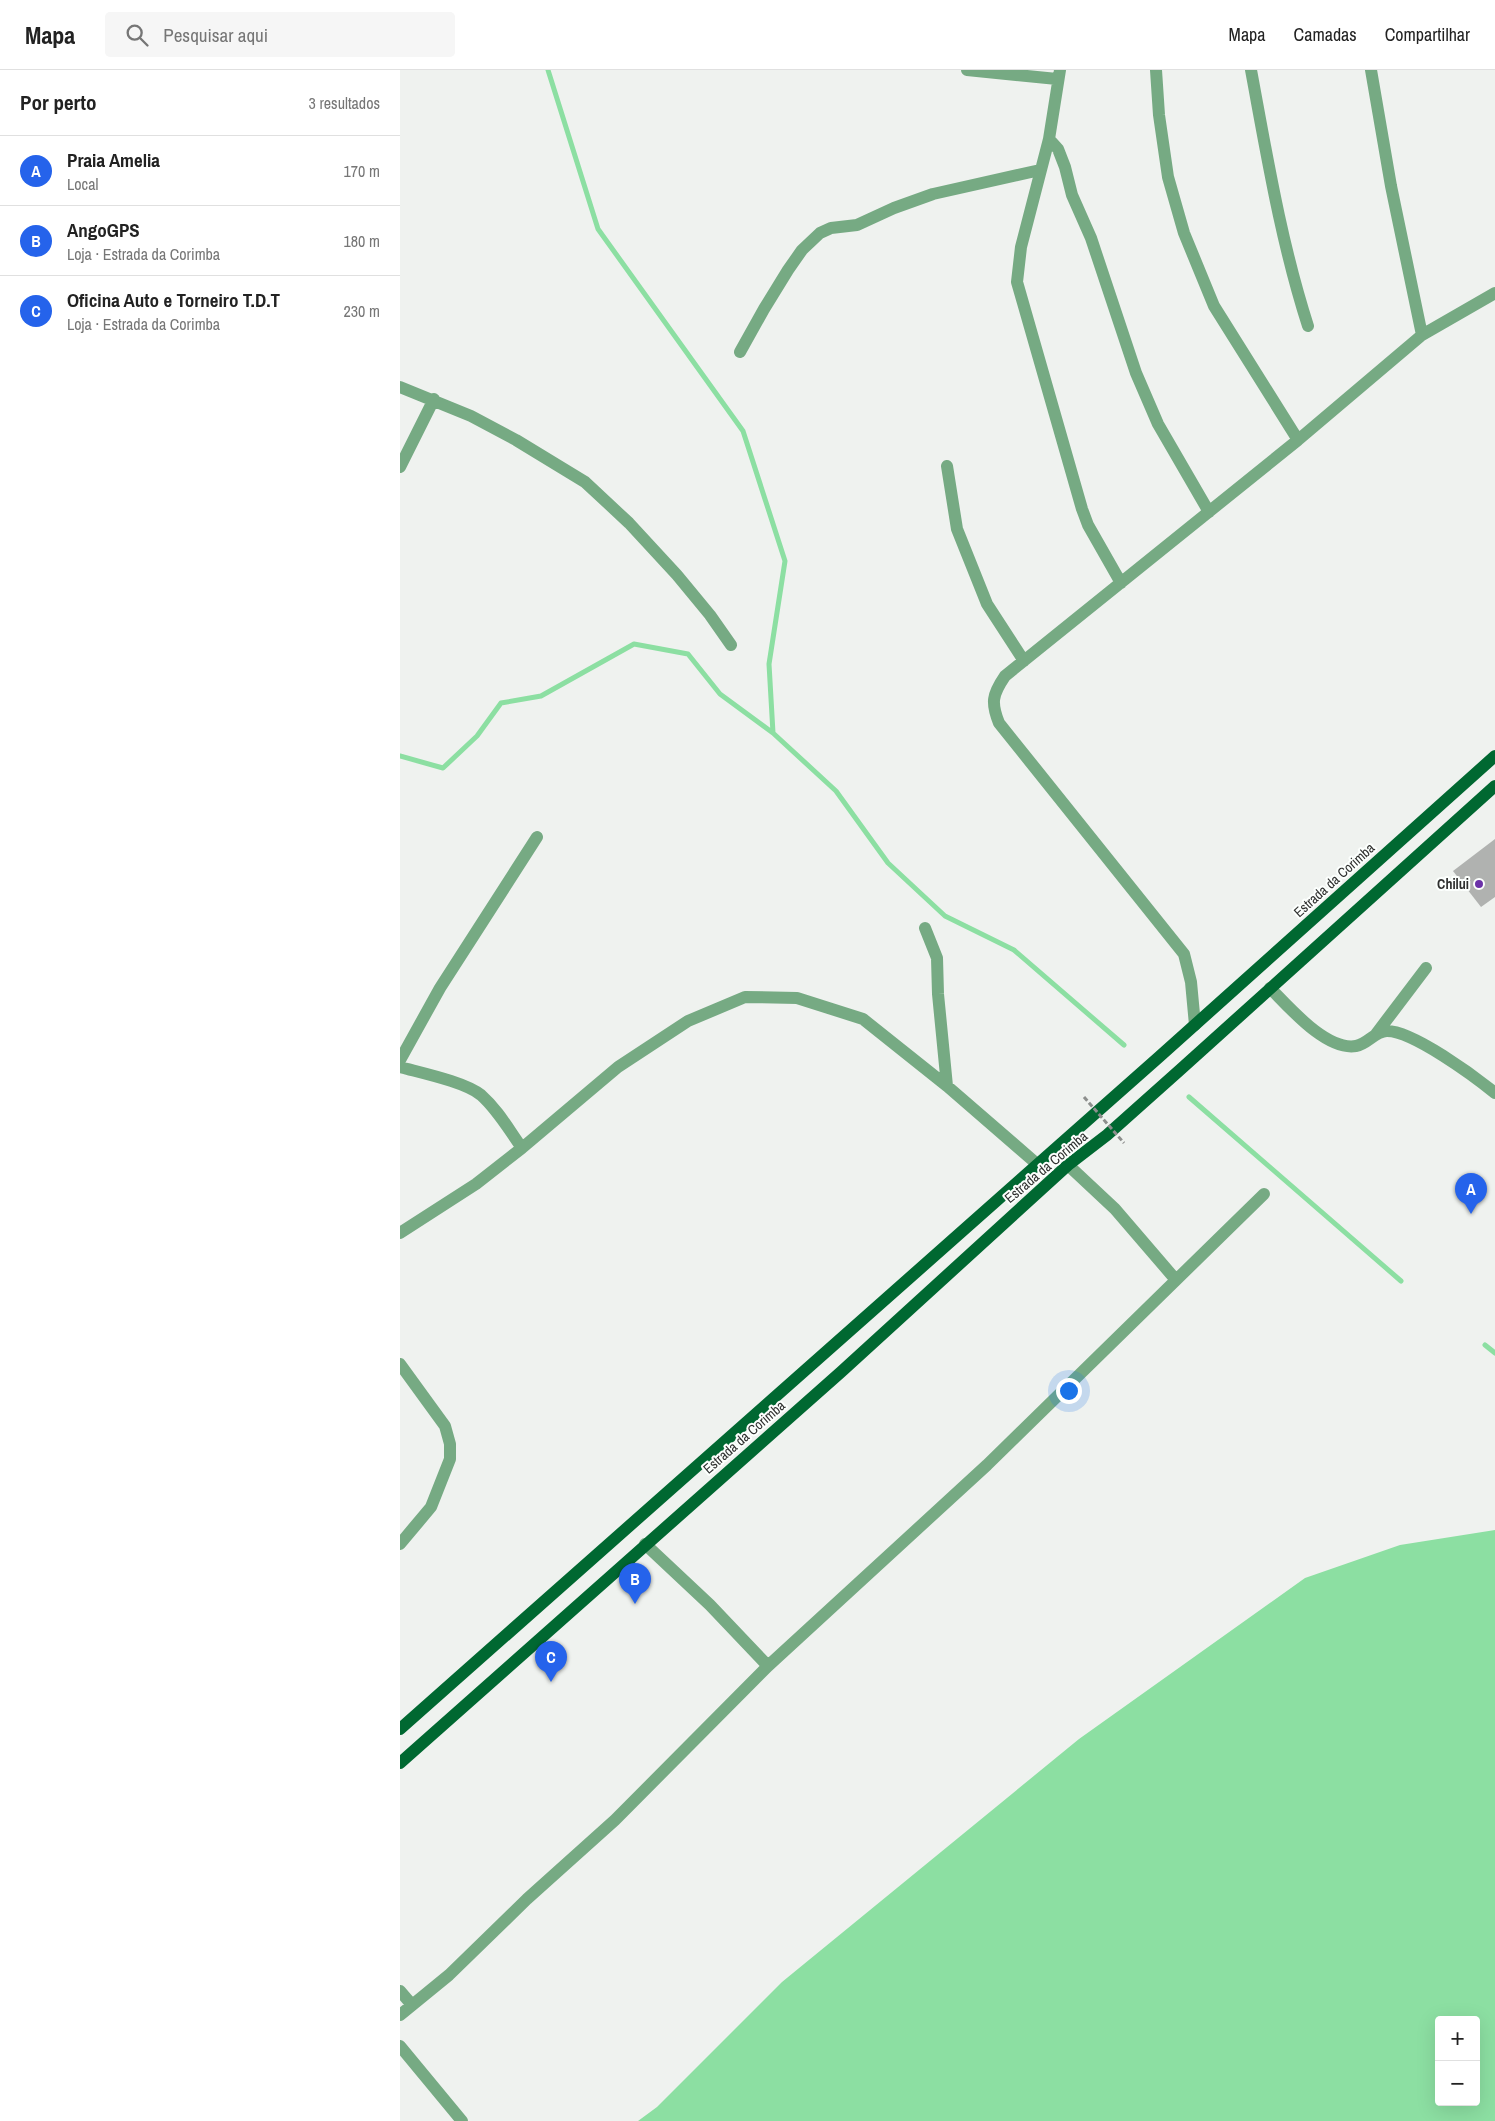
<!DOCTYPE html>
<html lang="pt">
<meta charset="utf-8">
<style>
body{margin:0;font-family:"Archivo Narrow",sans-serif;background:#f6f6f6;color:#222}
.controls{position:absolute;right:15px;bottom:15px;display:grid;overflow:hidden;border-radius:5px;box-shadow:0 5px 20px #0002}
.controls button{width:45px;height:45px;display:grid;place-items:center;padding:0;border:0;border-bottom:1px solid #e0e0e0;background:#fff;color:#222;font:25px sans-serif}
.you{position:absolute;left:668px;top:1320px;width:18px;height:18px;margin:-12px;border:4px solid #fff;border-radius:50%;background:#1a73e8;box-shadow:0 0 0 8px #1a73e833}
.badge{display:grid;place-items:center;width:32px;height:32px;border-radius:50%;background:#2563eb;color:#fff;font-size:16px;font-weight:700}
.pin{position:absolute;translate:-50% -41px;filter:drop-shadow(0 1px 2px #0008)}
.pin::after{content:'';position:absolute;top:26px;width:18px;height:15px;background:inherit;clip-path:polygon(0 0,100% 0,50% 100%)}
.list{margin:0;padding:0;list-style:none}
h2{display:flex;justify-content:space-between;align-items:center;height:65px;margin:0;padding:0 20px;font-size:21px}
h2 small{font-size:16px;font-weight:400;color:#767676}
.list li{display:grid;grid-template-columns:32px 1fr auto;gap:15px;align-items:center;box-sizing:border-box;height:70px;padding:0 20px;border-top:1px solid #e0e0e0}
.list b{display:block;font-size:19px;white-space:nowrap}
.list p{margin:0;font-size:16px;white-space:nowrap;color:#767676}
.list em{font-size:16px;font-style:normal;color:#767676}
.icon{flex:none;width:28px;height:28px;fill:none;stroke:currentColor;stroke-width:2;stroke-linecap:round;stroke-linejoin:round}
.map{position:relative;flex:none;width:1095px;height:2051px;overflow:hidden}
header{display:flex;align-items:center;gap:30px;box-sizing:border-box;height:70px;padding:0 25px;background:#fff;border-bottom:1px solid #e0e0e0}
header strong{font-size:24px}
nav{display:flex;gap:28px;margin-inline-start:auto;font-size:18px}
.search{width:350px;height:45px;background:#f6f6f6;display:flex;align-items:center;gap:12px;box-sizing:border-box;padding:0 18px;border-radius:5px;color:#767676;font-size:19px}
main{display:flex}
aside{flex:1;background:#fff}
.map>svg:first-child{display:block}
.water{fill:#8cdfa2;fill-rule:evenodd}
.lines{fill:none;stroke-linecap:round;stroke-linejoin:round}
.stream{stroke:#8cdfa2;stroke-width:5}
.building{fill:#b0b2b0}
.minor{stroke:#76aa83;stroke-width:12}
.major{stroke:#006831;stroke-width:12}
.path-bridge{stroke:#8d8f8d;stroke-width:3;stroke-dasharray:5 2.5;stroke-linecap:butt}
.poi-dot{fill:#6b32a8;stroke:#fcfffd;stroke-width:2}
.labels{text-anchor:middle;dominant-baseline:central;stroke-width:4;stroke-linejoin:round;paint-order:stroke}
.street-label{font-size:14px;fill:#2f302f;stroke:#fcfffd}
.poi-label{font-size:14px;font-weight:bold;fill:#2f302f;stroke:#fcfffd;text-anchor:end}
</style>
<header>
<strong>Mapa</strong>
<div class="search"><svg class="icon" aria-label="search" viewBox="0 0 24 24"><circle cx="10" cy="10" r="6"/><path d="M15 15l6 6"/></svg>Pesquisar aqui</div>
<nav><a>Mapa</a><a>Camadas</a><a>Compartilhar</a></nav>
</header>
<main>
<aside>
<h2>Por perto<small>3 resultados</small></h2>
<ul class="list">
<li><span class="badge">A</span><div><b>Praia Amelia</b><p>Local</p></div><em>170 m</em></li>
<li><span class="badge">B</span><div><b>AngoGPS</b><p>Loja · Estrada da Corimba</p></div><em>180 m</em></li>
<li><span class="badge">C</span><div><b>Oficina Auto e Torneiro T.D.T</b><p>Loja · Estrada da Corimba</p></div><em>230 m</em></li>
</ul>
</aside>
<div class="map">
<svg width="1095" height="2051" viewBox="0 0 1095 2051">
<rect width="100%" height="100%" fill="#eff2ef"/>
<path class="water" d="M 1095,1460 L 1095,2051 L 238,2051 L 257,2037 L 382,1912 L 679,1669 L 905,1508 L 1000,1475 ZM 1039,1950 L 1076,1950 L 1076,2032 L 1039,2032 Z"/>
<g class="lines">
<path class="stream" d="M 148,0 L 198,159 L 343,361 L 385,491 L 369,594 L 373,663 L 436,721 L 488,793 L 545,846 L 614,880 L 724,975
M 0,686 L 43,698 L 77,666 L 101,633 L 141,626 L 234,574 L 288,584 L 320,624 L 373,663
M 789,1027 L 1001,1211
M 1085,1275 L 1095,1283"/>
</g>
<path class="building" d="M 1095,769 L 1095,827 L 1081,837 L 1053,801 Z"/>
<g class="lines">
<path class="minor" d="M 567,0 L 657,9
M 660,0 L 649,69 L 621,177 L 617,212 L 682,439 L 688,455 L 721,513
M 756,0 L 759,45 L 768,107 L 784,163 L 814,236 L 898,370
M 851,0 C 867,86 881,172 908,256
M 649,69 L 658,79 L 665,97 L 672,125 L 691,168 L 736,303 L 758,354 L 809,442
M 1022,265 L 1095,223
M 340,282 L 364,239 L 388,200 L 402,180 L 420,163 L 431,158 L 457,155 L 494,138 L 533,124 L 640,100
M 0,317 L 71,346 L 116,370 L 185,412 L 229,453 L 277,505 L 310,545 L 331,575
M 547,396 L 557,459 L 587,534 L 624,591
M 0,397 L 34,329
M 525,858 L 537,888 L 538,924 L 547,1016
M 870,918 C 889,937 926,981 956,976 C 968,974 975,961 987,961 C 1013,961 1074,1006 1095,1023
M 795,955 L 791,912 L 784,884 L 599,653 C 591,633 592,625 605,606 L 898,370 L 1022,265 L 991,116 L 971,0
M 976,964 L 1026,898
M 0,990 L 40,918 L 137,767
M 0,997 C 22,1003 65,1012 81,1025 C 98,1040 109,1060 122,1078
M 668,1095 L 715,1139 L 776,1210
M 0,1163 L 76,1114 L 122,1078 L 218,997 L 288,951 L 345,927 L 397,928 L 463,949 L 547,1016 L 637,1094
M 0,1294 L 45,1356 L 50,1374 L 50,1389 L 31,1437 L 0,1474
M 245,1474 L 310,1535 L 368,1596
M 0,1921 L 12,1935
M 0,1945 L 49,1905 L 127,1829 L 215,1750 L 368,1596 L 587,1395 L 864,1124
M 0,1976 L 62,2051"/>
<path class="major" d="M 0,1659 L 759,987 L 1095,686
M 0,1693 L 441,1302 L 668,1095 L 707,1065 L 781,999 L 1095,716"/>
<path class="path-bridge" d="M 684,1027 L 724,1073"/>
</g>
<circle class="poi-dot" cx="1079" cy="814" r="5"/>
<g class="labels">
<g class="street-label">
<text transform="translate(934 810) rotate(-42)">Estrada da Corimba</text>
<text transform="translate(646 1097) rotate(-40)">Estrada da Corimba</text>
<text transform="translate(344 1367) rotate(-41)">Estrada da Corimba</text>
</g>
<g class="poi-label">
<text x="1069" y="814">Chilui</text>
</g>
</g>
</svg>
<div class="controls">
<button>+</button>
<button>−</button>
</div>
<div class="you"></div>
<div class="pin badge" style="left:1071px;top:1144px">A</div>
<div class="pin badge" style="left:235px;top:1534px">B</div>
<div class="pin badge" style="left:151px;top:1612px">C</div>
</div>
</main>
